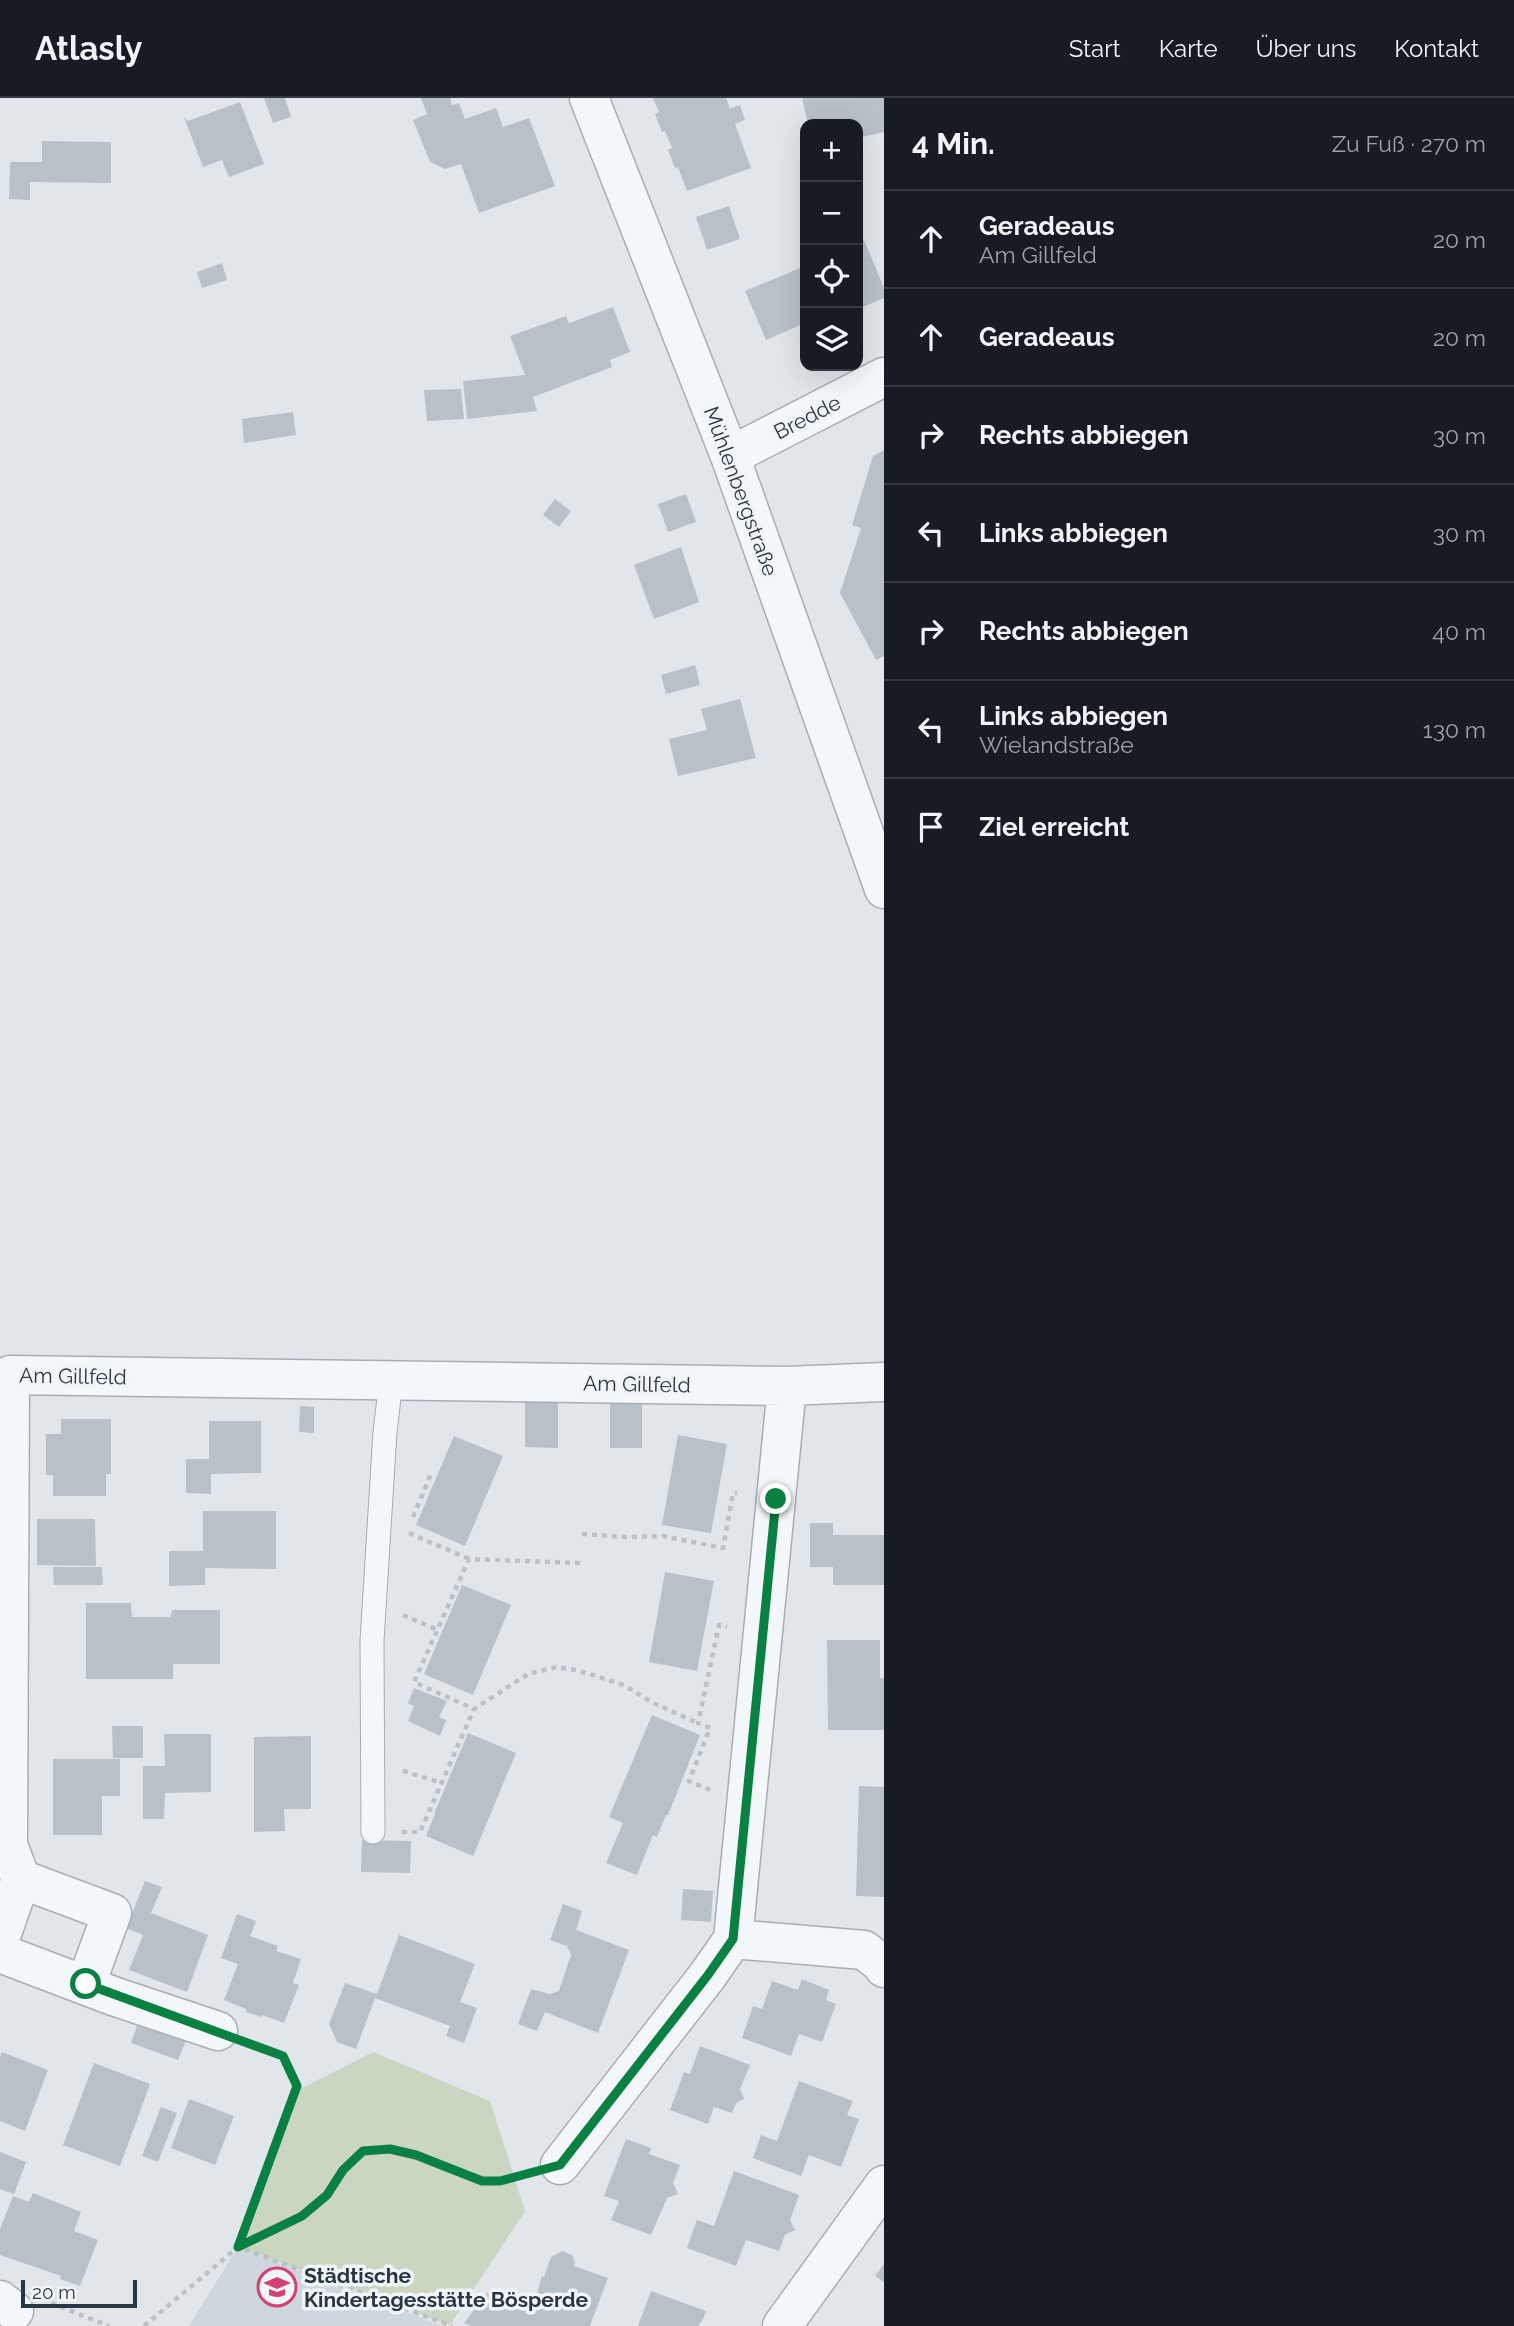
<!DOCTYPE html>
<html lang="de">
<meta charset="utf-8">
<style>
body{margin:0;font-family:Raleway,sans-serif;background:#20242c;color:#f1f3f6}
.controls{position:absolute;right:21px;top:21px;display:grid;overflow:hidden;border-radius:14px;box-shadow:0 7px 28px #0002}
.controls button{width:63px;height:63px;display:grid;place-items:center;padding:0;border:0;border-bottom:2px solid #363941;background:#171b24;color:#f1f3f6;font:35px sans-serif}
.scale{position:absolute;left:21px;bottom:18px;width:116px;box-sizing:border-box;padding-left:7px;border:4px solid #293743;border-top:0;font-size:19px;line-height:24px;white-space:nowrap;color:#293743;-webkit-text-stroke:5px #f1f5f8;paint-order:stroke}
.stop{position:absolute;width:21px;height:21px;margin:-16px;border:5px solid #0b8043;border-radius:50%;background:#fff}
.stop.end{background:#0b8043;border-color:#fff;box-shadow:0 2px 7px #0008}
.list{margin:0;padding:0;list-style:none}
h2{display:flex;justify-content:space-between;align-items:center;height:91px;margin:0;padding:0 28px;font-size:30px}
h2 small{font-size:23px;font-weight:400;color:#9ea1a6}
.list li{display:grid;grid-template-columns:46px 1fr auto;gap:21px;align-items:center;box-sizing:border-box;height:98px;padding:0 28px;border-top:2px solid #363941}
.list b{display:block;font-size:26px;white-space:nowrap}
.list p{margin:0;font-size:23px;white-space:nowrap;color:#9ea1a6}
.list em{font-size:23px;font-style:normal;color:#9ea1a6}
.icon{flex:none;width:38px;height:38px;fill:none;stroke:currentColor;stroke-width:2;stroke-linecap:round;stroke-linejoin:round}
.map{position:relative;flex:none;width:884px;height:2228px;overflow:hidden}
header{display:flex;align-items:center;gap:42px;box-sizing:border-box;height:98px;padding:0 35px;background:#171b24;border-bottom:2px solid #363941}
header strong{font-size:33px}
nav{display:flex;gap:38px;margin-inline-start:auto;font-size:24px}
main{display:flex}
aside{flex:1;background:#171b24}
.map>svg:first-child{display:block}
.built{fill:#cfd6dd}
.green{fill:#cad5c2}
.building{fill:#b8c1c8}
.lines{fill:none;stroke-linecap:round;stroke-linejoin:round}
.service-casing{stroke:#a6aeb5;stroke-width:25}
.minor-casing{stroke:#a6aeb5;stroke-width:41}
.path{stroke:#bbc1c6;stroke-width:4.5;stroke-dasharray:5 5;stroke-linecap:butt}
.service{stroke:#f4f7f9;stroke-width:23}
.minor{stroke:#f4f7f9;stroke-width:38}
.route{stroke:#0b8043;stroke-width:9}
.labels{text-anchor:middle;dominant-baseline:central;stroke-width:7;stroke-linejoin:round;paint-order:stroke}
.street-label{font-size:21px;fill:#293743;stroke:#f1f5f8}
.poi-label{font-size:21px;font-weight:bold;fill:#293743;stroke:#f1f5f8;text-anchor:start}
</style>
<header>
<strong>Atlasly</strong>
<nav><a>Start</a><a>Karte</a><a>Über uns</a><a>Kontakt</a></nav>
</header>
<main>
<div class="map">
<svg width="884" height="2228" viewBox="0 0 884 2228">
<rect width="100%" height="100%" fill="#e1e6eb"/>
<path class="built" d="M 238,2149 L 442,2228 L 189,2228 Z"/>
<path class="green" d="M 373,1954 L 490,2003 L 525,2113 L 450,2227 L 238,2149 L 296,1993 Z"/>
<path class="building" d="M 264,0 L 285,0 L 291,19 L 273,25 Z
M 421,0 L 450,0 L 452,7 L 459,5 L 465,21 L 496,10 L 503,29 L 529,20 L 555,88 L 479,115 L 461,66 L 445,71 L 430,64 L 413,22 L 427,16 Z
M 653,0 L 726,0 L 730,11 L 740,7 L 745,22 L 735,26 L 751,70 L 687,93 L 678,69 L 675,70 L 668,52 L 672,50 L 665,33 L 662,34 L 655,16 L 659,14 Z
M 802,0 L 884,0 L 884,34 L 858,40 L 858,26 L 808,26 Z
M 240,4 L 264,66 L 229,79 L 222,62 L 203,69 L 184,19 L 188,23 Z
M 42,43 L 111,44 L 111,85 L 30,84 L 30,102 L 9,101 L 10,64 L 42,64 Z
M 729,108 L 740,141 L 707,152 L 696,119 Z
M 864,142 L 884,190 L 884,200 L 858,211 L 858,145 Z
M 222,165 L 227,182 L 202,190 L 197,174 Z
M 805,168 L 805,225 L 766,242 L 745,193 Z
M 613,209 L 630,254 L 610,262 L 612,269 L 533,299 L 537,313 L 467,321 L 463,283 L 525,277 L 510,238 L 566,218 L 569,225 Z
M 461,291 L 464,321 L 427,323 L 424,292 Z
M 293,314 L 296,337 L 244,345 L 242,321 Z
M 884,352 L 884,558 L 876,562 L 840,495 L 861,430 L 852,427 L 873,358 Z
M 686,396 L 696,424 L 668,434 L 658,406 Z
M 555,401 L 571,413 L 559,429 L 543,417 Z
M 681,449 L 699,504 L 654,521 L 634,467 Z
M 695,567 L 700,587 L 666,596 L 661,577 Z
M 740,601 L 756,660 L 678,678 L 669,641 L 707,632 L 701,611 Z
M 525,1300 L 558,1300 L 558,1350 L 525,1349 Z
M 610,1301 L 642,1301 L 642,1350 L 610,1350 Z
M 300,1308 L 314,1309 L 314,1335 L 299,1334 Z
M 61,1321 L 111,1321 L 111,1376 L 106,1376 L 106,1398 L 53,1398 L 53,1377 L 46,1377 L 46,1336 L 61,1336 Z
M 209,1323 L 261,1323 L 261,1375 L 211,1376 L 211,1396 L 186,1395 L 186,1361 L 209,1361 Z
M 678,1337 L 727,1346 L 711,1435 L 662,1427 Z
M 454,1338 L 503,1358 L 465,1448 L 416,1427 Z
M 203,1413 L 276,1413 L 276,1471 L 205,1470 L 205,1487 L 169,1488 L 169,1453 L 203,1453 Z
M 37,1421 L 95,1421 L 96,1468 L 37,1467 Z
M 810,1425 L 833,1425 L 833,1437 L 884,1437 L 884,1487 L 833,1487 L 833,1469 L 810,1469 Z
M 53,1469 L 102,1469 L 103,1487 L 54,1487 Z
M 665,1474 L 714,1483 L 697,1573 L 649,1564 Z
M 462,1487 L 511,1507 L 473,1597 L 424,1576 Z
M 86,1505 L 131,1505 L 132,1519 L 171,1519 L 172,1512 L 220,1512 L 220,1566 L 173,1566 L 173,1581 L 86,1581 Z
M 827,1542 L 880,1542 L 880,1580 L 884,1580 L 884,1632 L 828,1632 Z
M 414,1590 L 447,1603 L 439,1619 L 446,1622 L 440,1638 L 408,1623 L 414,1608 L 408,1605 Z
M 652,1617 L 700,1637 L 668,1717 L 666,1717 L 657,1739 L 653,1737 L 637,1777 L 606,1765 L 623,1725 L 609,1719 Z
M 112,1628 L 143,1628 L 143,1660 L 113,1660 Z
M 468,1635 L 516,1655 L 473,1758 L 426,1738 L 435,1716 L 434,1716 Z
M 164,1636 L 211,1636 L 211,1694 L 165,1695 L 164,1721 L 143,1721 L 143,1668 L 165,1668 Z
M 311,1638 L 311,1711 L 284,1711 L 285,1733 L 254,1734 L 254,1639 Z
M 53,1661 L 120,1661 L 120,1698 L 102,1698 L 102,1737 L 53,1737 Z
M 859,1688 L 884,1689 L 884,1799 L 856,1798 Z
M 362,1742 L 411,1743 L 410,1775 L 361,1774 Z
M 145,1783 L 162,1789 L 151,1815 L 208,1837 L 187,1894 L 129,1872 L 143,1837 L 126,1830 Z
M 683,1791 L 713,1793 L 711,1824 L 681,1822 Z
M 563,1806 L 582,1813 L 576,1832 L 629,1852 L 598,1935 L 545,1914 L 537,1933 L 518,1926 L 531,1891 L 550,1896 L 559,1893 L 571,1857 L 567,1848 L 550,1842 Z
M 237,1816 L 256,1823 L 250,1838 L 278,1848 L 276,1853 L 301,1861 L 293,1885 L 299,1887 L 284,1925 L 262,1917 L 262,1919 L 246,1914 L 246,1911 L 224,1902 L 238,1866 L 221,1860 Z
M 399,1837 L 475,1866 L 460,1904 L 477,1910 L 464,1945 L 446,1938 L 450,1928 L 375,1900 L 356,1951 L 337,1944 L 329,1926 L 345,1885 L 377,1896 Z
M 802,1881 L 829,1892 L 826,1902 L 836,1906 L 822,1944 L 799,1936 L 791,1958 L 742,1940 L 753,1908 L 762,1911 L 772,1883 L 798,1892 Z
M 139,1922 L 187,1940 L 178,1962 L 131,1945 Z
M 700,1948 L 750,1967 L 740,1991 L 744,2001 L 736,2005 L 732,2015 L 714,2009 L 708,2026 L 670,2012 L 684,1974 L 690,1976 Z
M 2,1954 L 48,1972 L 25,2033 L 0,2023 L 0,1960 Z
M 94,1965 L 150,1986 L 120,2068 L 63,2047 Z
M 799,1983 L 853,2003 L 847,2017 L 859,2021 L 841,2069 L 809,2057 L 801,2078 L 753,2060 L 761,2037 L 777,2043 Z
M 189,2001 L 234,2018 L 215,2067 L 171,2050 Z
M 161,2009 L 177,2015 L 158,2064 L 142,2058 Z
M 626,2041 L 651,2050 L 649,2056 L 680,2067 L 673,2085 L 678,2096 L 667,2100 L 651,2137 L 611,2122 L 619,2103 L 604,2098 Z
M 0,2054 L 26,2064 L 14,2096 L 0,2091 Z
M 734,2073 L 799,2097 L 790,2122 L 795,2132 L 785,2137 L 779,2153 L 746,2142 L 736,2168 L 687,2150 L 697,2122 L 714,2128 Z
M 33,2095 L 81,2114 L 74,2133 L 98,2142 L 80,2188 L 60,2181 L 61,2178 L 0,2157 L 0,2131 L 13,2098 L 29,2104 Z
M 562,2153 L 572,2157 L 575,2164 L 574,2168 L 608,2180 L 590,2228 L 471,2228 L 464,2225 L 487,2195 L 532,2212 L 542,2178 L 544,2179 L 551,2159 Z
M 884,2166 L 884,2184 L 875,2178 Z
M 651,2193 L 706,2213 L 703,2221 L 698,2228 L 638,2228 Z"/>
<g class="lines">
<defs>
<path id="service" d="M 373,1734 L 372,1543 L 385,1334 L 391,1283"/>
<path id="minor" d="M 589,0 L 730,358 L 884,791
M 730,358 L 884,279
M 21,1781 L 112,1815 L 86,1886
M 0,1841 L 21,1781 L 8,1747 L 10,1277 L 787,1288 L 884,1284
M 733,1841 L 864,1852 L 882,1866 L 884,1870
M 0,1855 L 113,1898 L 218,1933
M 560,2067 L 708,1877 L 733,1841 L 787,1288
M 0,2202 L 14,2213
M 782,2228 L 884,2087"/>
</defs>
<use href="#service" class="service-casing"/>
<use href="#minor" class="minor-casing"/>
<path class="path" d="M 413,1419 L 431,1376
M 409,1435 L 469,1461
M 582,1436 L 627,1439 L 663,1438 L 723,1450 L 733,1395 L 737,1395
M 580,1465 L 469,1461 L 414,1584 L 474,1611 L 528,1576 L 557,1569 L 576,1572 L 624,1587 L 653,1605 L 698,1625
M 403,1517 L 438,1532
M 403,1673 L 442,1685
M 710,1692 L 689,1683 L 710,1630 L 698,1625 L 719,1527 L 727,1529
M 402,1734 L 420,1734 L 474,1611
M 238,2149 L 302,2118 L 327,2097 L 343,2072 L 363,2053 L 390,2051 L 416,2057 L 482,2083 L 500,2083 L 523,2077
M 238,2149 L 297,1988 L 283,1958 L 252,1946
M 51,2205 L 109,2228
M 144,2228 L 238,2149 L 452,2228"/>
<use href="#service" class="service"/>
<use href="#minor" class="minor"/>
</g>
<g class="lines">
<path class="route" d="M 86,1886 L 283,1958 L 297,1988 L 238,2149 L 302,2118 L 327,2097 L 343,2072 L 363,2053 L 390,2051 L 416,2057 L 482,2083 L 500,2083 L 560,2067 L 708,1877 L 733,1841 L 776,1401"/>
</g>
<defs>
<symbol id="school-ring" viewBox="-11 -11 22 22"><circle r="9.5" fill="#f1f5f8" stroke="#d34271" stroke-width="1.5"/><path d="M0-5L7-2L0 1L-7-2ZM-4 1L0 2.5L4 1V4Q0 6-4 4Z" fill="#d34271"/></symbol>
</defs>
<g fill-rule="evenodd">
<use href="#school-ring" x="255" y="2167" width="44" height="44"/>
</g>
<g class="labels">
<g class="street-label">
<text transform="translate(807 319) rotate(-27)">Bredde</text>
<text transform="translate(741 393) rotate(70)">Mühlenbergstraße</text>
<text transform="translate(73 1278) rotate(1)">Am Gillfeld</text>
<text transform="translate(637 1286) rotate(1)">Am Gillfeld</text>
</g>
<g class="poi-label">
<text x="304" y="2177">Städtische<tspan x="304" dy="24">Kindertagesstätte Bösperde</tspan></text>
</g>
</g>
</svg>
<div class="controls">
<button>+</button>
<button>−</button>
<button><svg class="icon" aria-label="locate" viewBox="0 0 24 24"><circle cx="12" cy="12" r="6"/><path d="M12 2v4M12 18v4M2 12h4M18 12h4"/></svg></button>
<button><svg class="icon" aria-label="layers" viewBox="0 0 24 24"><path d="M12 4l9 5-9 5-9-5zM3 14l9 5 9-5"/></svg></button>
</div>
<div class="scale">20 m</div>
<div class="stop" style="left:86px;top:1886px"></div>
<div class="stop end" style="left:776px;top:1401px"></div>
</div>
<aside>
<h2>4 Min.<small>Zu Fuß · 270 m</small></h2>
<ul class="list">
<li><svg class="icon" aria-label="ahead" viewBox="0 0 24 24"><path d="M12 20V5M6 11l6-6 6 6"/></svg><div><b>Geradeaus</b><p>Am Gillfeld</p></div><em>20 m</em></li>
<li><svg class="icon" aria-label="ahead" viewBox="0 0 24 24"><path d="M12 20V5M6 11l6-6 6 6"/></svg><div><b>Geradeaus</b></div><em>20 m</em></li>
<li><svg class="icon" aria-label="right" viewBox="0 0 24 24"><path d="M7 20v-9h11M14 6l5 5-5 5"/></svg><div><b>Rechts abbiegen</b></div><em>30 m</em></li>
<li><svg class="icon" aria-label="left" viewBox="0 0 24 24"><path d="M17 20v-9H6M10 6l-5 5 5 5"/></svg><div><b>Links abbiegen</b></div><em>30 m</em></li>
<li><svg class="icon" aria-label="right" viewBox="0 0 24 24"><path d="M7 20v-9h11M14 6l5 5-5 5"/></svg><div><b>Rechts abbiegen</b></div><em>40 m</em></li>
<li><svg class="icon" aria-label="left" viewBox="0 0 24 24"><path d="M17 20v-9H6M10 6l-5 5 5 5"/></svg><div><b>Links abbiegen</b><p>Wielandstraße</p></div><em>130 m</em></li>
<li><svg class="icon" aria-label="arrive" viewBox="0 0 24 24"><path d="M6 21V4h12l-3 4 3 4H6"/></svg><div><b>Ziel erreicht</b></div></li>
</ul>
</aside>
</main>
